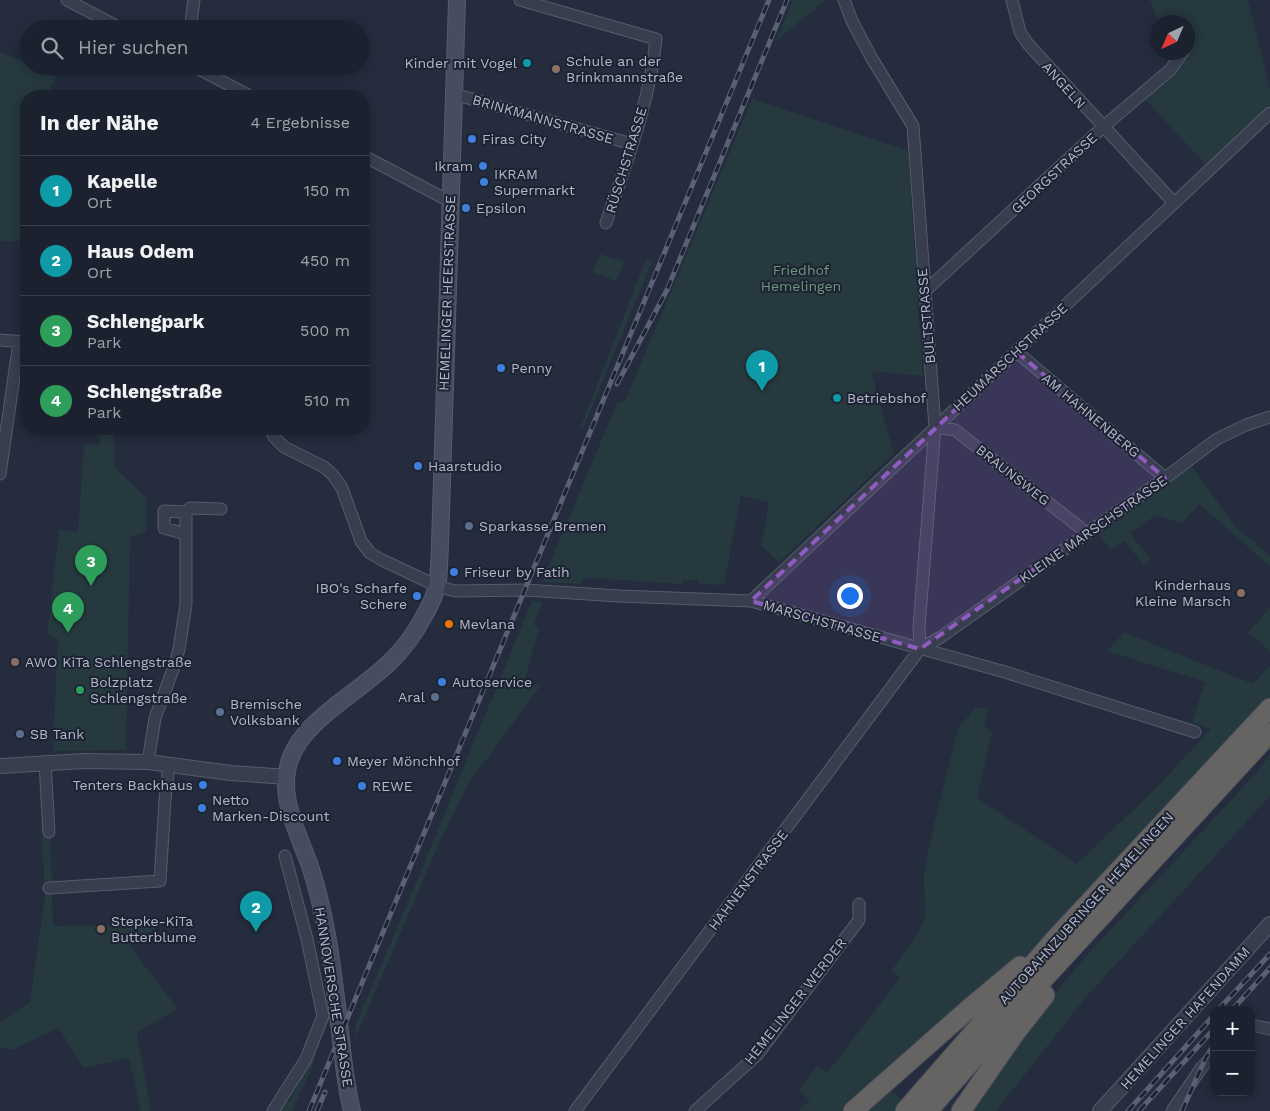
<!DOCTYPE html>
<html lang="de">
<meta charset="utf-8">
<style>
body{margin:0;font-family:"Work Sans",sans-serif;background:#242936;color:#f1f3f6}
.controls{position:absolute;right:15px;bottom:15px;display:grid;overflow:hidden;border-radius:10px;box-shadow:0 2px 12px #0003}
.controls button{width:45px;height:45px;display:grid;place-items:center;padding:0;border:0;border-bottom:1px solid #393e4a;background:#1b212e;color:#f1f3f6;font:25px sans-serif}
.compass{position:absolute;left:1150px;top:15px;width:45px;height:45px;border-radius:50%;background:#1b212e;box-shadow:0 2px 12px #0003;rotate:224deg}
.you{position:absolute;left:849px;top:595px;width:18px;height:18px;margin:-12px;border:4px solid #fff;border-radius:50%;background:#1a73e8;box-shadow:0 0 0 8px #1a73e833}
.badge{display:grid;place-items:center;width:32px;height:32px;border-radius:50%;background:#89a7f8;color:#fff;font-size:16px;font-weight:700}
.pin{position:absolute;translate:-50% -41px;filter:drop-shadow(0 1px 2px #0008)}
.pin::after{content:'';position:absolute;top:26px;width:18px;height:15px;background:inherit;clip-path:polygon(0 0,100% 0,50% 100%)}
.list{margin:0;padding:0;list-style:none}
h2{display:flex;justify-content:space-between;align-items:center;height:65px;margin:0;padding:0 20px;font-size:21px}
h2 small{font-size:16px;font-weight:400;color:#a0a3aa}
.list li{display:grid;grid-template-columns:32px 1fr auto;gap:15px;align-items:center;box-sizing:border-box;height:70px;padding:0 20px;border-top:1px solid #393e4a}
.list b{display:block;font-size:19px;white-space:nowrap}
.list p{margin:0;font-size:16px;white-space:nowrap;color:#a0a3aa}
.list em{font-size:16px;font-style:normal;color:#a0a3aa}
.icon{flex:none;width:28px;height:28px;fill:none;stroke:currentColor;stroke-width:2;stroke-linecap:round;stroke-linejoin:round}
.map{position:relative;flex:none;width:1270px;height:1111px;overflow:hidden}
.search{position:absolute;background:#1b212e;box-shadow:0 2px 12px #0003;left:20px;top:20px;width:350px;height:55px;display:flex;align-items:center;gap:12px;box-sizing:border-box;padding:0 18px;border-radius:28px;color:#a0a3aa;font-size:19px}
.panel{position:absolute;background:#1b212e;box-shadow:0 2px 12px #0003;left:20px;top:90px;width:350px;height:345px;border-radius:20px}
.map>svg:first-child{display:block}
.green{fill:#26393e}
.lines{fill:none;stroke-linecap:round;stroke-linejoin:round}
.minor-casing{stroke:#565c6b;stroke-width:13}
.tertiary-casing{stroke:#565c6b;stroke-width:16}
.secondary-casing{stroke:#565c6b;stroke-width:18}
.trunk-casing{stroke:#434958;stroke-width:21}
.minor{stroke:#383e4e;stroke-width:11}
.tertiary{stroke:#383e4e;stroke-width:14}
.secondary{stroke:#464d61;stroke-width:16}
.trunk{stroke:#656462;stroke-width:19}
.rail-casing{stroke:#5a6175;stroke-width:5}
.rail{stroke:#1d2332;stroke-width:3;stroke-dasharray:9;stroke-linecap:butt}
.marked{fill:#8f5dc2;fill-opacity:0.2;stroke:#8f5dc2;stroke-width:4;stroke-dasharray:10 6;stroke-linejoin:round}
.culture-dot{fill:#0f9aa8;stroke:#1d2332;stroke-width:2}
.education-dot{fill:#8d6e63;stroke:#1d2332;stroke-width:2}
.shop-dot{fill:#3f7fe0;stroke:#1d2332;stroke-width:2}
.service-dot{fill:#5c6f8a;stroke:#1d2332;stroke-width:2}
.food-dot{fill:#e8710a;stroke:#1d2332;stroke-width:2}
.leisure-dot{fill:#2e9e5b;stroke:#1d2332;stroke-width:2}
.labels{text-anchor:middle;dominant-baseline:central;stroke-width:4;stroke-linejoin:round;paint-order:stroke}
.poi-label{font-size:14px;fill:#b4b9c9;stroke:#1d2332;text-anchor:start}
.street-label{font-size:14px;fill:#b4b9c9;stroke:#1d2332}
.park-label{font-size:14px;fill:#6b9a7b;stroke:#1d2332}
</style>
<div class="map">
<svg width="1270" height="1111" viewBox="0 0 1270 1111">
<rect width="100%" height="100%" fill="#242c3d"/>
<path class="green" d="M 793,0 L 826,0 L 775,42 Z
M 1150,0 L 1248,0 L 1270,90 L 1270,107 L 1207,166 L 1143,97 L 1177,65 L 1172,53 L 1188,52 L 1188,22 L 1159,22 Z
M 0,52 L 56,77 L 47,96 L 26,96 L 26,241 L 0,241 Z
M 752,99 L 908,151 L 923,376 L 871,371 L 894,454 L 779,562 L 761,545 L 769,502 L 741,496 L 724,585 L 699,584 L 699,580 L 683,580 L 682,584 L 587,578 L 583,579 L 581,584 L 542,582 L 617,403 L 625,401 Z
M 600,254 L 624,262 L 616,281 L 593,272 Z
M 646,259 L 652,262 L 583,429 L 580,429 Z
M 99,429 L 113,429 L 115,468 L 147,499 L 146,531 L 130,538 L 126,750 L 53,751 L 58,639 L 47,634 L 59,530 L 78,532 L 84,444 L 100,445 Z
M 1191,465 L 1235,526 L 1270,556 L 1270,566 L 1199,504 L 1182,523 L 1156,515 L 1130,533 L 1150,559 L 1144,565 L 1124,541 L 1111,550 L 1099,535 Z
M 532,601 L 542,602 L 534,625 L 539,629 L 523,685 L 541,685 L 469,783 L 440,841 L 356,1037 L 355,1026 L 411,895 Z
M 1270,608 L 1270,652 L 1248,632 Z
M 1124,632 L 1253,684 L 1270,666 L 1270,696 L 1111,866 L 1044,941 L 991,984 L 846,1111 L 799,1111 L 810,1101 L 799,1090 L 817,1066 L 827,1073 L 900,978 L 891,971 L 919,932 L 925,915 L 924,874 L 933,828 L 958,728 L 976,707 L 988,710 L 984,726 L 992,733 L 977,798 L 1077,864 L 1157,787 L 1211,729 L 1192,722 L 1205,682 L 1107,651 Z
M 1270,755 L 1270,796 L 1086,997 L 996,1111 L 970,1111 L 1053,995 L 1090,952 L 1258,771 Z
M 39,778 L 49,778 L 53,926 L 163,924 L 129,945 L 178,1009 L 137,1032 L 151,1111 L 141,1111 L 129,1058 L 83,1068 L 59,1028 L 12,1050 L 0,1047 L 0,1022 L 30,1002 L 45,896 Z
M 310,1060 L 315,1061 L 292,1111 L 277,1111 L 284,1101 L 289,1102 Z
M 890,1090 L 903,1100 L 894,1111 L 867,1111 Z"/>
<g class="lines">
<defs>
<path id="minor" d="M 67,0 L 122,29
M 520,0 L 656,39 C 650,102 626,163 606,223
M 844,0 L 852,21 L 871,57 L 913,126 L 935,427 L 919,627 L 920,649
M 1012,0 L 1020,32 L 1028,44 L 1174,203
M 190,29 L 194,0
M 193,66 L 250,96
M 454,94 L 632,144
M 364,156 L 449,201
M 924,292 L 1103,127 L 1170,70 L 1183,52
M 0,340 L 26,342
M 1017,352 L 1165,478
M 935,427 L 955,430 L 1087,533
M 271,429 L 274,437 L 284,447 L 324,467 L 333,475 L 342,488 L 361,541 L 370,553 L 382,560 L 437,586 L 455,591 L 525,590 L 619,596 L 751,601 L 1005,672 L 1195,732
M 0,474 L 19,342
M 186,512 L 190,508 L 221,509
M 751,601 L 1270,113
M 45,762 L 49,832
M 148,762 L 155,718 L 175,664 L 179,649 L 186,604 L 186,512 L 164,511 L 164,528 L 186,534
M 49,888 L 160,881 L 165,800 L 169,764
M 1251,1025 L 1270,1029
M 273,1111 L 306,1059 L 323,1016 L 307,939 L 285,856
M 575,1111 L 920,649 L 941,637 L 1165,478 L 1217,439 L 1246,425 L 1270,417
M 695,1111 L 757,1055 L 859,920 L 859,904
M 1172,1111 L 1202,1067 L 1214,1055"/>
<path id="tertiary" d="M 0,766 L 84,761 L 148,762 L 231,773 L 287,777
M 1100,1111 L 1270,924"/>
<path id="secondary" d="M 352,1111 C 344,1079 342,1046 338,1014 C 332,964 326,914 310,866 C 298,832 276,794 291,757 C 301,732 324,715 344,699 C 378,674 404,655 424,616 C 430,606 436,593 438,581 C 440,559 440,536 441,513 L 457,0"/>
<path id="trunk" d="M 853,1111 L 972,1006 L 1020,966
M 905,1111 L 1055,939 L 1270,708
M 928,1111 L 1030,994 L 1270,733
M 961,1111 L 1016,1032 L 1045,995"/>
</defs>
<use href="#minor" class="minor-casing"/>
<use href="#tertiary" class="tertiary-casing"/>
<use href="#secondary" class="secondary-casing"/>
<use href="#trunk" class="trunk-casing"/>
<use href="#minor" class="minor"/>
<use href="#tertiary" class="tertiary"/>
<use href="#secondary" class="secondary"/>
<use href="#trunk" class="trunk"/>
<defs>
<path id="rail" d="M 617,384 L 667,290 L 787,0
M 1218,1010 L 1270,954
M 1232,1010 L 1270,968
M 309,1111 L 769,0
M 317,1111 L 325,1092
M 1128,1111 L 1214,1015
M 1139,1111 L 1214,1029
M 1182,1111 L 1206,1057 L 1214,1045"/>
</defs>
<use href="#rail" class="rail-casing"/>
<use href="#rail" class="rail"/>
</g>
<path class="marked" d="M 1017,352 L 1165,478 L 920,649 L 751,601 Z"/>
<g class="culture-dot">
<circle cx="527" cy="63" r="5"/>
<circle cx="837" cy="398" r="5"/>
</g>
<g class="education-dot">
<circle cx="556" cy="69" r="5"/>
<circle cx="1241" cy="593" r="5"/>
<circle cx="15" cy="662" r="5"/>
<circle cx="101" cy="929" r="5"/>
</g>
<g class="shop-dot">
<circle cx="472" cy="139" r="5"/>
<circle cx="483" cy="166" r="5"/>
<circle cx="484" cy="182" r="5"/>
<circle cx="466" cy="208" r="5"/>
<circle cx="501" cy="368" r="5"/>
<circle cx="418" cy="466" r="5"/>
<circle cx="454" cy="572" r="5"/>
<circle cx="417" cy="596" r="5"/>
<circle cx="442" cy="682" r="5"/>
<circle cx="337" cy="761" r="5"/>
<circle cx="203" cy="785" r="5"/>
<circle cx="362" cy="786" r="5"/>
<circle cx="202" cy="808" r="5"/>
</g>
<g class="service-dot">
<circle cx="469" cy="526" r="5"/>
<circle cx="435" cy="697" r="5"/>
<circle cx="220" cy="712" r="5"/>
<circle cx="20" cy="734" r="5"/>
</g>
<circle class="food-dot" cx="449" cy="624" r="5"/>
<circle class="leisure-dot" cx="80" cy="690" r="5"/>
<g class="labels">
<g class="poi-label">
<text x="566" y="61">Schule an der<tspan x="566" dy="16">Brinkmannstraße</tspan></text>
<text x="517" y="63" text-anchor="end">Kinder mit Vogel</text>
<text x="482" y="139">Firas City</text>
<text x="473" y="166" text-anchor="end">Ikram</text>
<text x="494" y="174">IKRAM<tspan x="494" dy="16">Supermarkt</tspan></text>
<text x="476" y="208">Epsilon</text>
<text x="511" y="368">Penny</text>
<text x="847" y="398">Betriebshof</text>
<text x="428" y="466">Haarstudio</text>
<text x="479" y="526">Sparkasse Bremen</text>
<text x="464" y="572">Friseur by Fatih</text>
<text x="1231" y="585" text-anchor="end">Kinderhaus<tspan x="1231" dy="16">Kleine Marsch</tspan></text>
<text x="407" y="588" text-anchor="end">IBO's Scharfe<tspan x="407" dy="16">Schere</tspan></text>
<text x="459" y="624">Mevlana</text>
<text x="25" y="662">AWO KiTa Schlengstraße</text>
<text x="90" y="682">Bolzplatz<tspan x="90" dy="16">Schlengstraße</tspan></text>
<text x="452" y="682">Autoservice</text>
<text x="425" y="697" text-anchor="end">Aral</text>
<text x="230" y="704">Bremische<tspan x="230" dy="16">Volksbank</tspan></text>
<text x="30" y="734">SB Tank</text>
<text x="347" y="761">Meyer Mönchhof</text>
<text x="193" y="785" text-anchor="end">Tenters Backhaus</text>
<text x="372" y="786">REWE</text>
<text x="212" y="800">Netto<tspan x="212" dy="16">Marken-Discount</tspan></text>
<text x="111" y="921">Stepke-KiTa<tspan x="111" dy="16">Butterblume</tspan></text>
</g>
<g class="street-label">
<text transform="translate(1064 85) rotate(48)">ANGELN</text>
<text transform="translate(543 119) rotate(16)">BRINKMANNSTRASSE</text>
<text transform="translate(626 160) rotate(-73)">RÜSCHSTRASSE</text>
<text transform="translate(1054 173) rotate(-43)">GEORGSTRASSE</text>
<text transform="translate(447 293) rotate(-88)">HEMELINGER HEERSTRASSE</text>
<text transform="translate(926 316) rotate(-95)">BULTSTRASSE</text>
<text transform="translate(1010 357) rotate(-43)">HEUMARSCHSTRASSE</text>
<text transform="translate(1091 415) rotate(40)">AM HAHNENBERG</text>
<text transform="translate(1013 475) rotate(38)">BRAUNSWEG</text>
<text transform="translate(1093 529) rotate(-35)">KLEINE MARSCHSTRASSE</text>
<text transform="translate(822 621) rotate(16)">MARSCHSTRASSE</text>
<text transform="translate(748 880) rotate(-53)">HAHNENSTRASSE</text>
<text transform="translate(1086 908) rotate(-48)">AUTOBAHNZUBRINGER HEMELINGEN</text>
<text transform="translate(334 997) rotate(81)">HANNOVERSCHE STRASSE</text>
<text transform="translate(795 1001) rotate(-52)">HEMELINGER WERDER</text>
<text transform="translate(1185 1018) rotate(-48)">HEMELINGER HAFENDAMM</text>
</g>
<g class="park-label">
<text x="801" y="270">Friedhof<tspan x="801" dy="16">Hemelingen</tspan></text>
</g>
</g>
</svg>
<div class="controls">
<button>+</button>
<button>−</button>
</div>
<svg class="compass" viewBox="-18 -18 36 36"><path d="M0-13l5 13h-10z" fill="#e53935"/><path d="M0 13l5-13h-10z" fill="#a0a3aa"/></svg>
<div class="you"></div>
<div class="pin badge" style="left:762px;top:391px;background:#0f9aa8">1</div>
<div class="pin badge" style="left:256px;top:932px;background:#0f9aa8">2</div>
<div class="pin badge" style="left:91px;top:586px;background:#2e9e5b">3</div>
<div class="pin badge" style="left:68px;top:633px;background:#2e9e5b">4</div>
<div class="search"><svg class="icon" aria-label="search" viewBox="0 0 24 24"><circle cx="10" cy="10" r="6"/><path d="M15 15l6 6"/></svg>Hier suchen</div>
<section class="panel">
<h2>In der Nähe<small>4 Ergebnisse</small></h2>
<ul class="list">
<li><span class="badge" style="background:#0f9aa8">1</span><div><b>Kapelle</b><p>Ort</p></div><em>150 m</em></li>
<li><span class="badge" style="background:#0f9aa8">2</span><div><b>Haus Odem</b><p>Ort</p></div><em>450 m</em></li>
<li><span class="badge" style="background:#2e9e5b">3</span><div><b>Schlengpark</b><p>Park</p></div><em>500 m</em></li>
<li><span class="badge" style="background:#2e9e5b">4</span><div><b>Schlengstraße</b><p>Park</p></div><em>510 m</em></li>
</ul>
</section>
</div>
